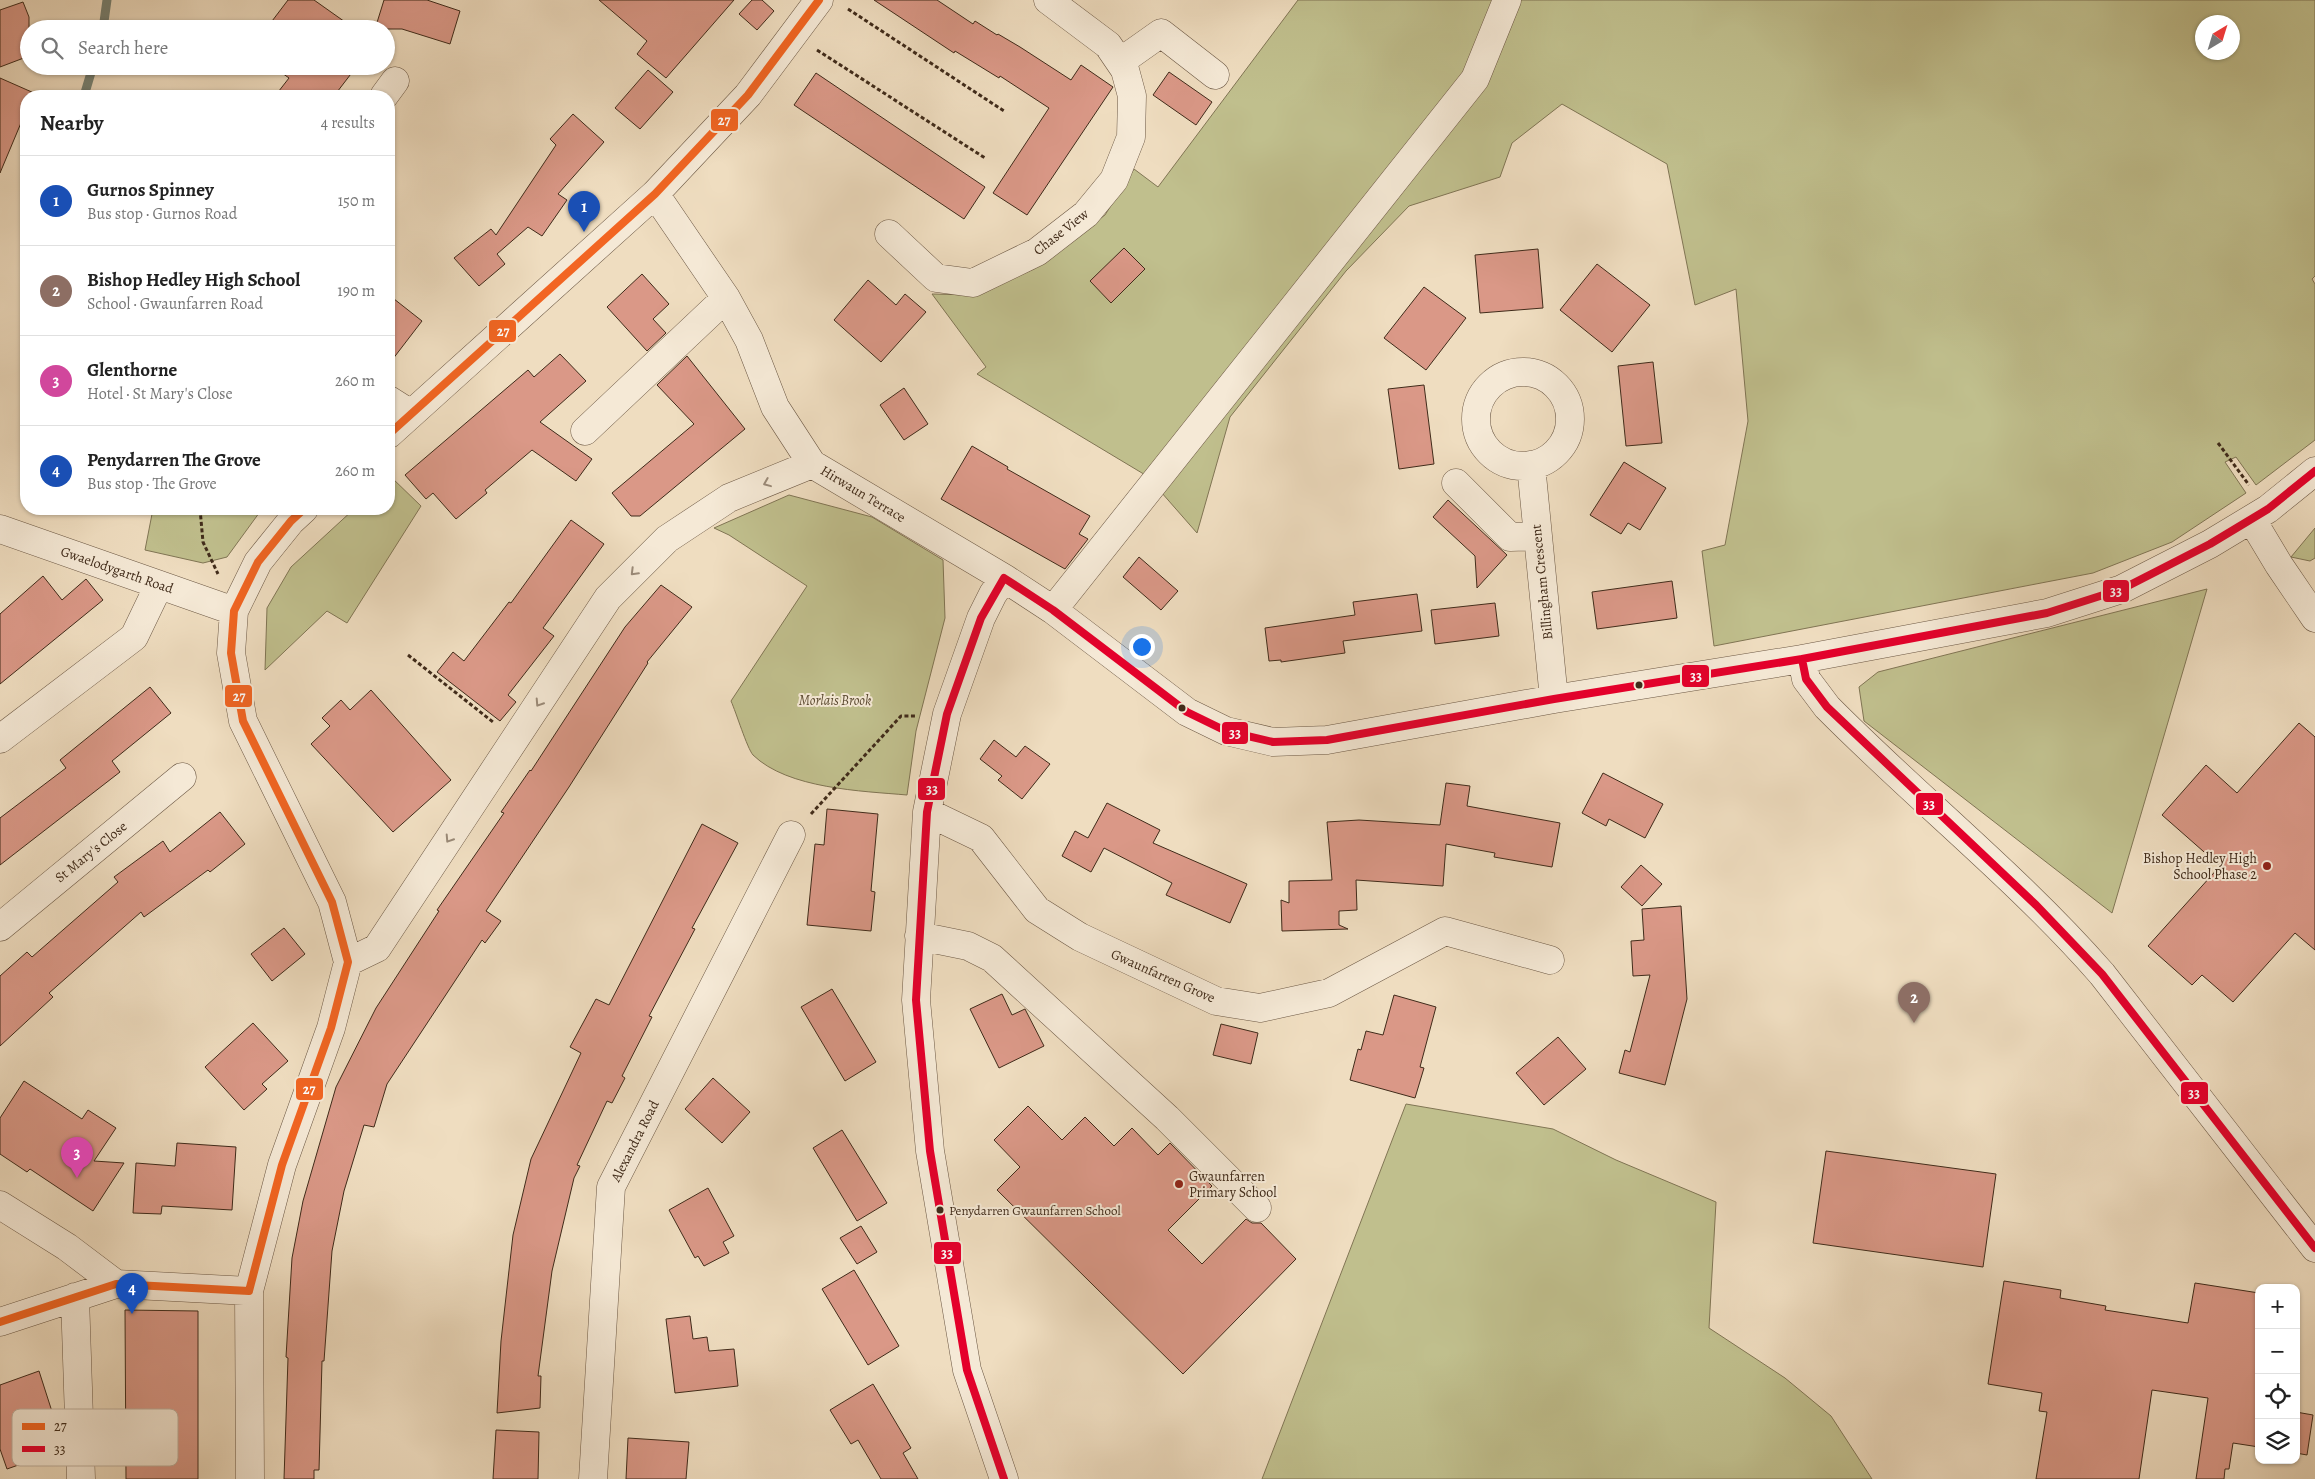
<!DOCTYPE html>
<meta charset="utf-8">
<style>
body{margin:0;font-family:Alegreya,serif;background:#f6f6f6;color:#222}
.controls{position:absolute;right:15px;bottom:15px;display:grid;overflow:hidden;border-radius:10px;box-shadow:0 1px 4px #0004}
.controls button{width:45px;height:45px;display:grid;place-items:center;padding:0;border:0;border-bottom:1px solid #e0e0e0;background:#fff;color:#222;font:25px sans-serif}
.compass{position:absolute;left:2195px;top:15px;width:45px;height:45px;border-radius:50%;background:#fff;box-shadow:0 1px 4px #0004;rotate:38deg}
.you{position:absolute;left:1141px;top:646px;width:18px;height:18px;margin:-12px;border:4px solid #fff;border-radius:50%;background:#1a73e8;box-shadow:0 0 0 8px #1a73e833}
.badge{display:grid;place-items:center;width:32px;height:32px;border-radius:50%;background:#db2777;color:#fff;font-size:16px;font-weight:700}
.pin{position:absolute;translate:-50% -41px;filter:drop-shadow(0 1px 2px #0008)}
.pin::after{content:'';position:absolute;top:26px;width:18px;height:15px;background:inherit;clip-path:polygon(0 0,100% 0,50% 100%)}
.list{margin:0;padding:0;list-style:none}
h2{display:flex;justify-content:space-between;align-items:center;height:65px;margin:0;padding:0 20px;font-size:21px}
h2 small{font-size:16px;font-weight:400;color:#767676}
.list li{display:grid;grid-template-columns:32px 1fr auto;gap:15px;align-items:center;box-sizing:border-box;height:90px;padding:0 20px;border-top:1px solid #e0e0e0}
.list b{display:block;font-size:19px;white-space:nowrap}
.list p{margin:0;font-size:16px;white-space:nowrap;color:#767676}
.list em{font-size:16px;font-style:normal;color:#767676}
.icon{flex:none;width:28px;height:28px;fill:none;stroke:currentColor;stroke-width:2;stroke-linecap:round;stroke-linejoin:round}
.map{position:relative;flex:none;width:2315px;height:1479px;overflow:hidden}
.search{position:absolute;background:#fff;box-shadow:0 1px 4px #0004;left:20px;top:20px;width:375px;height:55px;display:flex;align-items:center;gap:12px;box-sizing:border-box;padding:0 18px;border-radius:28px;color:#767676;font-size:19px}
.panel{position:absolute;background:#fff;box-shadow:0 1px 4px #0004;left:20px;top:90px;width:375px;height:425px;border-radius:20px}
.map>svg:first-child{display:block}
.green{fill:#c0bf8d;stroke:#807554;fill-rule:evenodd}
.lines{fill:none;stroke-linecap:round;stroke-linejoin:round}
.stream{stroke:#768274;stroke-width:9}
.building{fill:#da9887;stroke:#402b1a}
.minor-casing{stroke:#6c5844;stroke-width:29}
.path{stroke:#402b1a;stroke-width:3;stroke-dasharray:4 2.5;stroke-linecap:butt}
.minor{stroke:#f5e9d6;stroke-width:28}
.bus-1-casing{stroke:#f5e9d6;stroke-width:11}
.bus-2-casing{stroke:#f5e9d6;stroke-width:11}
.bus-1{stroke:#f26522;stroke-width:8}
.bus-2{stroke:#e4002b;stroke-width:8}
.oneway{stroke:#9a8a78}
.bus-dot{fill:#402b1a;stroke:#f5e9d6;stroke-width:2}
.poi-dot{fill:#8f2418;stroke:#f5e9d6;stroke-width:2}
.labels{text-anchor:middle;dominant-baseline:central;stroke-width:4;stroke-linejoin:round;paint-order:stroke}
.bus-label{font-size:13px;fill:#402b1a;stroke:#f5e9d6;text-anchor:start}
.street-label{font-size:14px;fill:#402b1a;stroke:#f5e9d6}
.park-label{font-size:14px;font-style:italic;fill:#5a4931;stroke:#f5e9d6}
.poi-label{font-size:14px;fill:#402b1a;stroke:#f5e9d6;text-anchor:end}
.key{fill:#f5e9d6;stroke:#bfb09e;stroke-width:1}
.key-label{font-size:14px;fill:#402b1a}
.line-badge{stroke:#f5e9d6;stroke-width:2}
.badge-label{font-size:14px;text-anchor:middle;font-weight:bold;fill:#fff}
</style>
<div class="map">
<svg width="2315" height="1479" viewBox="0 0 2315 1479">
<rect width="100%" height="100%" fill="#efddc0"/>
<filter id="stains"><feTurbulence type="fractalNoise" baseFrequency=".004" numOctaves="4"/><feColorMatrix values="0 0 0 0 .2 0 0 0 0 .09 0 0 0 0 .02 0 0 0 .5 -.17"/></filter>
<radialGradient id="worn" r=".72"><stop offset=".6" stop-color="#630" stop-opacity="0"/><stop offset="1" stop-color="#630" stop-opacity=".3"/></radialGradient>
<path class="green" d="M 1298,0 L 2315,0 L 2315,276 L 2312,279 L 2315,284 L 2315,440 L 2256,485 L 2236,457 L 2225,462 L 2246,493 L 2172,542 L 2093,573 L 1714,646 L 1702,551 L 1725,545 L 1748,421 L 1736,289 L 1695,305 L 1667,164 L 1562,104 L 1512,143 L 1500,177 L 1409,206 L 1346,271 L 1230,417 L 1197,533 L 1147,476 L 977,374 L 986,367 L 932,294 L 972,295 L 1034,269 L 1105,215 L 1134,169 L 1158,187 ZM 2202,22 L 2232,22 L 2232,52 L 2202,52 Z
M 390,476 L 421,506 L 347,623 L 327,611 L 265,670 L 267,608 L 291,567 L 354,509 L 389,509 Z
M 789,495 L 872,517 L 943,560 L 945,618 L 916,731 L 907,795 C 862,791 788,789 753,755 C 747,748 736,712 731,701 L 807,586 L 729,535 L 714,528 Z
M 153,509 L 262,509 L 227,557 L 203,563 L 145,550 Z
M 2315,528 L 2315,558 L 2310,561 L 2291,557 Z
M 2207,589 L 2112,913 L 1864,721 L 1859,687 L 1878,672 Z
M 1406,1104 L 1553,1129 L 1616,1160 L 1716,1202 L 1709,1328 L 1785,1378 L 1831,1416 L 1872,1479 L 1262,1479 Z"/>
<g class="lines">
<path class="stream" d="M 103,29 L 107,0
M 84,96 L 93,66"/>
</g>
<path class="building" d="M 288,0 L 314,0 L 355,29 L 266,29 Z
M 384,0 L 427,0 L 460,11 L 450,44 L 402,29 L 375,29 Z
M 599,0 L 734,0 L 666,78 L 637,54 L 647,41 Z
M 752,0 L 762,0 L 774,11 L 757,30 L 739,14 Z
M 874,0 L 937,0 L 973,24 L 975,21 L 997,35 L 998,34 L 1020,47 L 1071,80 L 1081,65 L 1113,87 L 1027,215 L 993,193 L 1049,108 L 1000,76 L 999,78 L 955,51 L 954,53 Z
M 23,2 L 29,17 L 29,56 L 0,67 L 0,10 Z
M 283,66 L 357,66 L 334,96 L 275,96 L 289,78 L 282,73 L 286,68 Z
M 648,70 L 673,92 L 640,129 L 615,108 Z
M 1169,72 L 1212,102 L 1196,125 L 1153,95 Z
M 816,73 L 985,187 L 964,219 L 794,105 Z
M 0,78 L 34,93 L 32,96 L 26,96 L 26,111 L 0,173 Z
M 573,114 L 604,142 L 558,194 L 567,200 L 542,236 L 528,227 L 497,254 L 505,264 L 479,286 L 454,258 L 491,229 L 496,235 L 556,145 L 550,139 Z
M 1124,248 L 1145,269 L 1111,303 L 1090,281 Z
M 1538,249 L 1543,308 L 1480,313 L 1475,255 Z
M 1597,264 L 1650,305 L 1612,352 L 1560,310 Z
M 642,274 L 669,304 L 653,319 L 666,333 L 647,351 L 607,307 Z
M 868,280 L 896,305 L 905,294 L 926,312 L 881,362 L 834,320 Z
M 1424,287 L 1466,318 L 1426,370 L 1384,338 Z
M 389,295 L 422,321 L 389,364 Z
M 560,354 L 586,381 L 540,422 L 592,459 L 576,481 L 532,450 L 485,490 L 487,493 L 456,519 L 433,493 L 426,499 L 405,475 L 528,370 L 534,377 Z
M 687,356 L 745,429 L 640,516 L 631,516 L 612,493 L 694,424 L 657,385 Z
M 1653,362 L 1662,443 L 1626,446 L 1618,366 Z
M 1424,385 L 1434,464 L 1399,469 L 1388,389 Z
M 904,388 L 928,424 L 904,440 L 880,405 Z
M 972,446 L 1008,467 L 1007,469 L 1090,516 L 1079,534 L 1088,539 L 1065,569 L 941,499 Z
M 1624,462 L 1666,488 L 1640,530 L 1628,523 L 1621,534 L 1590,515 Z
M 1448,500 L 1507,555 L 1477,588 L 1475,556 L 1433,517 Z
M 571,520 L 604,544 L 543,628 L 554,636 L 508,695 L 516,702 L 500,721 L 437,672 L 453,652 L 464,661 L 509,602 L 511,603 Z
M 1139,557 L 1178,591 L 1161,610 L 1123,577 Z
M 43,576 L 62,600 L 86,579 L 103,600 L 0,684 L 0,614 Z
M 1672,581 L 1677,618 L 1597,629 L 1592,592 Z
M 661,585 L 692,607 L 647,662 L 648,663 L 569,787 L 486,911 L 501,921 L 485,943 L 482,940 L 387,1084 L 374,1127 L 364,1125 L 344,1191 L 332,1251 L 324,1361 L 322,1361 L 319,1470 L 314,1470 L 314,1479 L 284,1479 L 288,1358 L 286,1357 L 292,1258 L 303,1201 L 336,1087 L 376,1008 L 439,911 L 437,910 L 504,813 L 501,812 L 530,770 L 531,771 L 625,627 Z
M 1417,594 L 1422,631 L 1343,641 L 1345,653 L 1281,662 L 1281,660 L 1269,661 L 1265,628 L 1355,615 L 1353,602 Z
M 1495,603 L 1499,636 L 1435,644 L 1431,610 Z
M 150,687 L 171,713 L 112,761 L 120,772 L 0,865 L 0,818 L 66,768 L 60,760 Z
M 371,690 L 451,780 L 393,832 L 311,744 L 330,726 L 322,718 L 341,700 L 350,710 Z
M 2299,723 L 2315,737 L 2315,950 L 2295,933 L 2233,1002 L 2202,975 L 2192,985 L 2148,946 L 2220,866 L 2162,815 L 2206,765 L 2237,793 Z
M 994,740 L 1016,757 L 1025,746 L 1050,764 L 1022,799 L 998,780 L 1002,776 L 980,759 Z
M 1603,773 L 1663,804 L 1645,838 L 1609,819 L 1606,826 L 1582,813 Z
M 1446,783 L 1470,786 L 1467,806 L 1560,823 L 1552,867 L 1494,857 L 1495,853 L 1446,844 L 1443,886 L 1356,880 L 1357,910 L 1339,911 L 1339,925 L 1348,929 L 1282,931 L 1281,900 L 1289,903 L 1289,881 L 1332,880 L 1327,822 L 1359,820 L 1440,825 Z
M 1107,803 L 1160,830 L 1153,843 L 1247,884 L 1230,923 L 1166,895 L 1172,883 L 1104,848 L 1091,872 L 1062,856 L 1075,831 L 1088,838 Z
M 827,809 L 878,814 L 871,891 L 875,892 L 871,931 L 807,925 L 815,844 L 824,845 Z
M 220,812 L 245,844 L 210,872 L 208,870 L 144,917 L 141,912 L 49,993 L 53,997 L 0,1046 L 0,976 L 27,952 L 32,957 L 118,882 L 114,877 L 163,841 L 170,852 Z
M 702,824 L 738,843 L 692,928 L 695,929 L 649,1016 L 652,1017 L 622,1076 L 625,1078 L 612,1103 L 607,1101 L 577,1165 L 580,1166 L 574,1178 L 552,1271 L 538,1376 L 541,1376 L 540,1408 L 497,1413 L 501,1341 L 513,1235 L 531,1159 L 581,1053 L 570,1047 L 596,999 L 609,1005 Z
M 1641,865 L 1662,884 L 1642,906 L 1621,887 Z
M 1681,906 L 1687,999 L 1665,1085 L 1619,1073 L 1625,1050 L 1630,1052 L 1650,975 L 1633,976 L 1631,941 L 1644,940 L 1642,909 Z
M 284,928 L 305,954 L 272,981 L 251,954 Z
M 832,989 L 876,1062 L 845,1081 L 801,1007 Z
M 1002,994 L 1012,1015 L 1025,1009 L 1026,1011 L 1044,1046 L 999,1068 L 970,1009 Z
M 1394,995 L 1436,1007 L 1420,1067 L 1424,1068 L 1415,1098 L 1350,1080 L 1358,1049 L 1361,1050 L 1366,1031 L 1383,1035 Z
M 253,1023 L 288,1061 L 262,1084 L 267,1089 L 244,1110 L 205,1067 Z
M 1221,1024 L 1258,1033 L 1251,1064 L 1213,1055 Z
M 1558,1037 L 1586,1069 L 1544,1105 L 1516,1073 Z
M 713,1078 L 750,1112 L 722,1143 L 685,1109 Z
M 24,1081 L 82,1119 L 88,1110 L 116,1128 L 94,1161 L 124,1163 L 93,1211 L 30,1169 L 27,1172 L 0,1154 L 0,1118 Z
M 1028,1106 L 1062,1140 L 1085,1117 L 1114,1146 L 1132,1128 L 1158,1155 L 1170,1143 L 1212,1186 L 1168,1230 L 1202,1264 L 1246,1219 L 1252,1223 L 1261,1223 L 1296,1259 L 1183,1374 L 997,1190 L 1020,1167 L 994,1140 Z
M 842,1130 L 887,1203 L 857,1221 L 813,1148 Z
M 177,1143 L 236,1147 L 232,1210 L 162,1206 L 161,1214 L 133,1213 L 136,1163 L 175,1166 Z
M 1826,1151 L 1996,1174 L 1983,1267 L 1813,1243 Z
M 708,1188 L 734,1236 L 723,1242 L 729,1253 L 704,1266 L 698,1256 L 695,1258 L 669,1210 Z
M 861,1226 L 877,1252 L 857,1264 L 840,1238 Z
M 854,1270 L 899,1346 L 868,1365 L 822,1289 Z
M 2004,1281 L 2061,1290 L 2060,1298 L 2106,1306 L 2105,1310 L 2188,1323 L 2195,1283 L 2259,1293 L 2259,1447 L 2233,1443 L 2229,1469 L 2225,1469 L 2224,1479 L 2196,1479 L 2208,1398 L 2152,1390 L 2139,1479 L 2036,1479 L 2047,1412 L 2039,1411 L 2042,1393 L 1988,1384 Z
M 125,1310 L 198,1311 L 198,1479 L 126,1479 Z
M 690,1316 L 693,1339 L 707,1337 L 709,1351 L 734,1349 L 738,1386 L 675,1393 L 666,1319 Z
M 39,1371 L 64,1449 L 7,1469 L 0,1449 L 0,1385 Z
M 873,1384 L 911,1448 L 903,1453 L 918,1479 L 881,1479 L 858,1440 L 851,1444 L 830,1410 Z
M 2296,1412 L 2313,1415 L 2307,1455 L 2296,1453 Z
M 496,1430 L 539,1432 L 538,1479 L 493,1479 Z
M 628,1438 L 689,1442 L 686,1479 L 626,1479 Z"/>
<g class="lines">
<defs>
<path id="minor" d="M 1120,62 L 1161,33 L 1215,75
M 384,96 L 395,81
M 655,194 L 726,298 L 749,340 L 775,407 L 812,464 L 1004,578 L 1053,610 L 1187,712 L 1226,731 L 1273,742 L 1327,740 L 1554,699 L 1802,659 L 2047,613 L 2122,589 L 2210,544 L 2268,509 L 2315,471
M 889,234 L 936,278 L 973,283 L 1037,252 L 1086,214 L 1114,180 L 1131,137 L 1132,96 L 1125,70 L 1108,45 L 1048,0
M1476 419a47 47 0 1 1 94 0a47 47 0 1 1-94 0Z
M 389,400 L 411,414
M 585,431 L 726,298
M 389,434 L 655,194 L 748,95 L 819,0
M 1531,465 L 1554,699
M 1456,483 L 1510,537 L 1537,536
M 2252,520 L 2279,565 L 2315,618
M 0,529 L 234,611
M 1053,610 L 1475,79 L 1507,0
M 1802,659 L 1806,679 L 1827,707 C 1917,798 2018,878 2102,974 L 2315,1248
M 0,739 L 134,637 L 159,585
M 927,812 L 981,838 L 1037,910 L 1080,937 L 1216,1001 L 1260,1008 L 1329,993 L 1445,931 L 1550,960
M 0,927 L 182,777
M 919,936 L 968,946 L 992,958 L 1167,1118 L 1257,1208
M 348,962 L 377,948 L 608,598 L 667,539 L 729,498 L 812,464
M 0,1205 L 67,1247 L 116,1284
M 75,1297 L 81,1479
M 0,1322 L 116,1284 L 249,1291
M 250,1479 L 249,1291 L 282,1165 L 331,1028 L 348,962 L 332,902 L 243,721 L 231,653 L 234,611 L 258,562 L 291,521 L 304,509
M 593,1479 L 611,1187 L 791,835
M 1004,1479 L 967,1370 L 930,1151 L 916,1000 L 927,812 L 947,714 L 981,618 L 993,594 L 1004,578"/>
</defs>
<use href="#minor" class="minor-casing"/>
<path class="path" d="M 848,9 L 1004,111
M 817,50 L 985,158
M 2218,443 L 2249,485
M 200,509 L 203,542 L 218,574
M 408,655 L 493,722
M 811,814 L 901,716 L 917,716"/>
<use href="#minor" class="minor"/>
<defs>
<path id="bus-1" d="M 389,434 L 655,194 L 748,95 L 819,0
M 249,1291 L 282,1165 L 331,1028 L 348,962 L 332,902 L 243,721 L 231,653 L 234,611 L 258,562 L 291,521 L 304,509
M 0,1322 L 116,1284 L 249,1291"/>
<path id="bus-2" d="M 1802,659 L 1806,679 L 1827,707 L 2036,905 L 2102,974 L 2315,1248
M 1004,1479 L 967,1370 L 930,1151 L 916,1000 L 927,812 L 947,714 L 981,618 L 1004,578 L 1053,610 L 1187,712 L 1226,731 L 1273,742 L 1327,740 L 1554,699 L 1802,659 L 2047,613 L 2122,589 L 2210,544 L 2268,509 L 2315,471"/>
</defs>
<use href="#bus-1" class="bus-1-casing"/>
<use href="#bus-2" class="bus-2-casing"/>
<use href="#bus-1" class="bus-1"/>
<use href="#bus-2" class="bus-2"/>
</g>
<defs><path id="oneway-chevron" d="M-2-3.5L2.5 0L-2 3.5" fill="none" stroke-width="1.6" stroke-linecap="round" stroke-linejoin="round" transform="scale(1.25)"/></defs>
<g class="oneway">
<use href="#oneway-chevron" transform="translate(767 483) rotate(158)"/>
<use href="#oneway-chevron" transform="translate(634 572) rotate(135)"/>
<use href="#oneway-chevron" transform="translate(539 703) rotate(123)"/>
<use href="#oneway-chevron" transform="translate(449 839) rotate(123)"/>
</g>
<g class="bus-dot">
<circle cx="1639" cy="685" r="4.5"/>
<circle cx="1182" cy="708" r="4.5"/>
<circle cx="940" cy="1210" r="4.5"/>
</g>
<g class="poi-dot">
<circle cx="2267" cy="866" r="5"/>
<circle cx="1179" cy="1184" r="5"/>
</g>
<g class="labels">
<g class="bus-label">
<text x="949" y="1210">Penydarren Gwaunfarren School</text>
</g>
<g class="street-label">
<text transform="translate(1061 232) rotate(-38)">Chase View</text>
<text transform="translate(863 494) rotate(31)">Hirwaun Terrace</text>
<text transform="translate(117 570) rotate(19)">Gwaelodygarth Road</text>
<text transform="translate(1542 582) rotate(-96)">Billingham Crescent</text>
<text transform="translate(91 852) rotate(-39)">St Mary's Close</text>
<text transform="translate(1163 976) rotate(24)">Gwaunfarren Grove</text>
<text transform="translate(635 1141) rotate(-63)">Alexandra Road</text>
</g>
<g class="park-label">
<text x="835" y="700">Morlais Brook</text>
</g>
<g class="poi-label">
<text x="2257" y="858">Bishop Hedley High<tspan x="2257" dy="16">School Phase 2</tspan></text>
<text x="1189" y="1176" text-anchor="start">Gwaunfarren<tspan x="1189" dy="16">Primary School</tspan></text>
</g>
</g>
<rect x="12" y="1409" width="166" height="57" rx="8" class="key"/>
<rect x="22" y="1423" width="23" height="7" fill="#f26522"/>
<rect x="22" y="1446" width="23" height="6" fill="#e4002b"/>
<g class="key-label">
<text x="54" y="1431">27</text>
<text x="54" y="1454">33</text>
</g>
<g class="line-badge">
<rect x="710" y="108" width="29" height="24" rx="5" fill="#f26522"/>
<rect x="488" y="319" width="29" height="24" rx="5" fill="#f26522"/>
<rect x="2102" y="579" width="28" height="24" rx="5" fill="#e4002b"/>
<rect x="1681" y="664" width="29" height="24" rx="5" fill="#e4002b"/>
<rect x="224" y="684" width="29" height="24" rx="5" fill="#f26522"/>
<rect x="1221" y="721" width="28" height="24" rx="5" fill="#e4002b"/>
<rect x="917" y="777" width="29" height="24" rx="5" fill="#e4002b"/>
<rect x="1915" y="792" width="29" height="24" rx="5" fill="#e4002b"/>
<rect x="295" y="1077" width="29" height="24" rx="5" fill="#f26522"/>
<rect x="2180" y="1081" width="29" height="24" rx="5" fill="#e4002b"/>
<rect x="933" y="1241" width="29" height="24" rx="5" fill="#e4002b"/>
</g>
<g class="badge-label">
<text x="724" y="125">27</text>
<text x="503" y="336">27</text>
<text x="2116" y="596">33</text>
<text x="1696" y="681">33</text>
<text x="239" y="701">27</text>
<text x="1235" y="738">33</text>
<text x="932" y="794">33</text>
<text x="1929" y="809">33</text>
<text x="309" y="1094">27</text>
<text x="2194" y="1098">33</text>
<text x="947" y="1258">33</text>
</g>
<rect width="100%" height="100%" filter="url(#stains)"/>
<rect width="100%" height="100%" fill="url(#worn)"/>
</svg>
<div class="controls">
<button>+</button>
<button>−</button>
<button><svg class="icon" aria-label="locate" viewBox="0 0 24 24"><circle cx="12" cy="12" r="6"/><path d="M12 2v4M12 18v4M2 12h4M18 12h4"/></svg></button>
<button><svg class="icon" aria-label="layers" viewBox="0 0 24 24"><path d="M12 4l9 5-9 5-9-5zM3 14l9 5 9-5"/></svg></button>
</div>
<svg class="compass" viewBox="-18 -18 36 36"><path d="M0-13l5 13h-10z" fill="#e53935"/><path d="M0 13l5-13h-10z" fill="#767676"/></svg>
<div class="you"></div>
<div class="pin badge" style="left:584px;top:232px;background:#1a4fb4">1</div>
<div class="pin badge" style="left:1914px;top:1023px;background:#8d6e63">2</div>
<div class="pin badge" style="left:77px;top:1178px;background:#d1479c">3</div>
<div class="pin badge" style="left:132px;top:1314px;background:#1a4fb4">4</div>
<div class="search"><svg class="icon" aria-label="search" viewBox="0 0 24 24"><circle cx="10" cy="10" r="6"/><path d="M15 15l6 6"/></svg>Search here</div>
<section class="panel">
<h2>Nearby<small>4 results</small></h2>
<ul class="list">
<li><span class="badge" style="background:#1a4fb4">1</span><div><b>Gurnos Spinney</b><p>Bus stop · Gurnos Road</p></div><em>150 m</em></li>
<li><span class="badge" style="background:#8d6e63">2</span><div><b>Bishop Hedley High School</b><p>School · Gwaunfarren Road</p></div><em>190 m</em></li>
<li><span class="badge" style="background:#d1479c">3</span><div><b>Glenthorne</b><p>Hotel · St Mary's Close</p></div><em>260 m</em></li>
<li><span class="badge" style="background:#1a4fb4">4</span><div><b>Penydarren The Grove</b><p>Bus stop · The Grove</p></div><em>260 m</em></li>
</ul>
</section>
</div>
